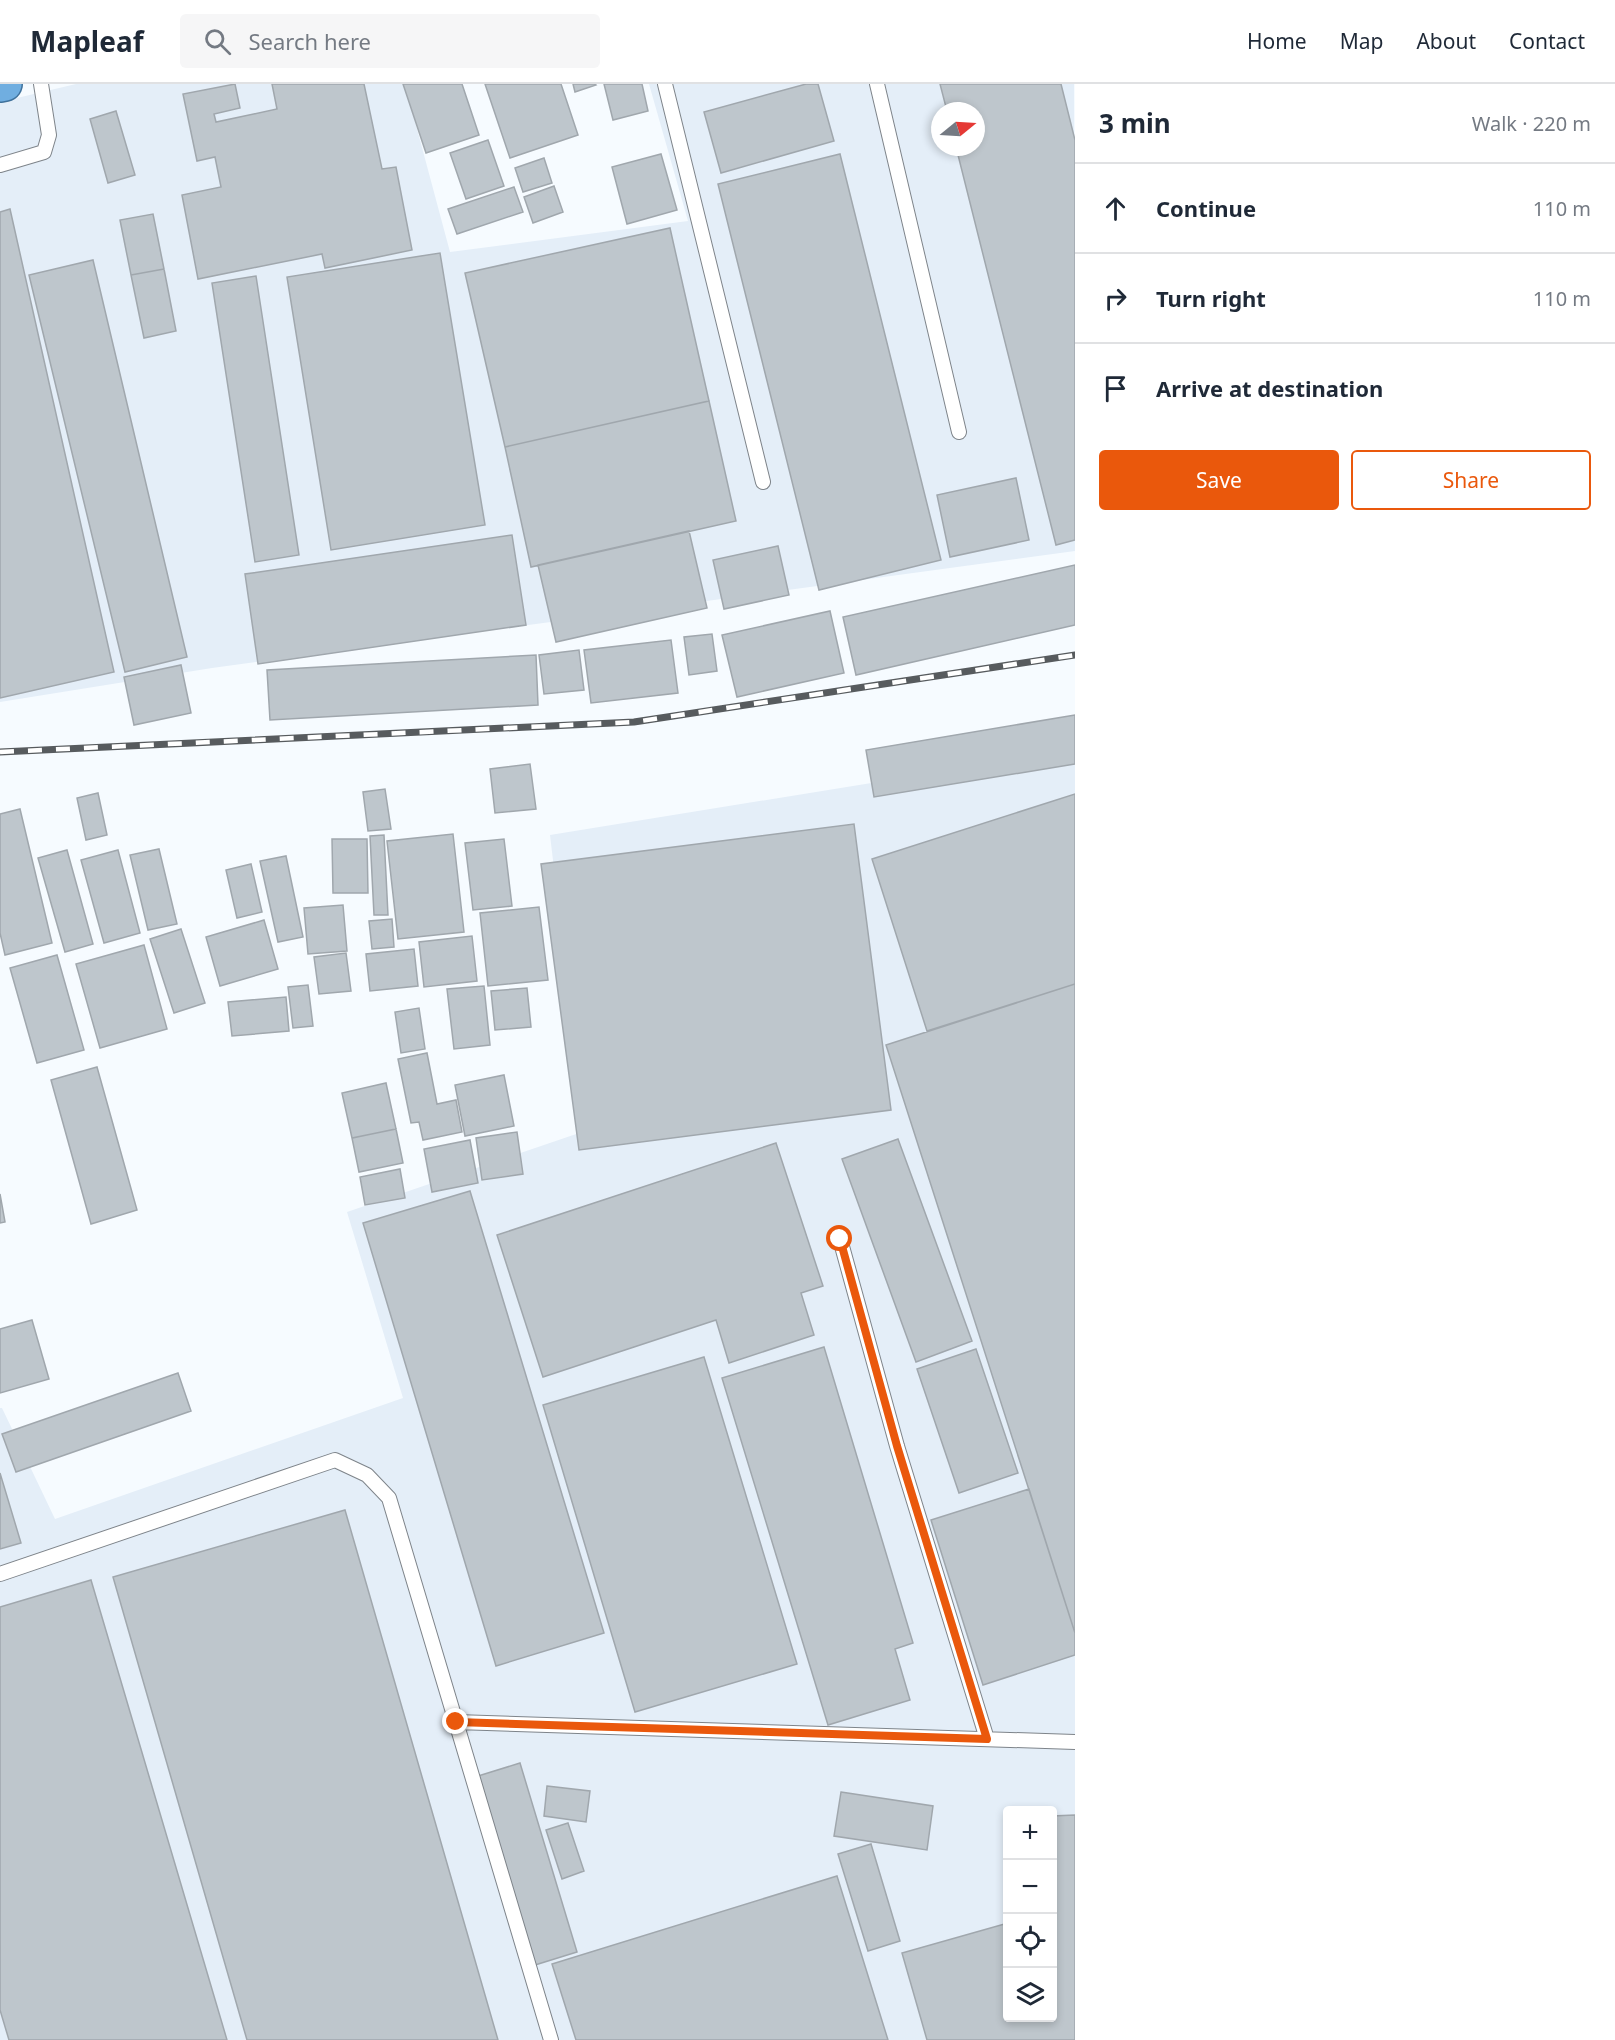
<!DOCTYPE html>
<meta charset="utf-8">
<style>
body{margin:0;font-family:"Noto Sans",sans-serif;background:#f6f6f7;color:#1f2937}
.controls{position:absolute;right:18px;bottom:18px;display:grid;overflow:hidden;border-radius:6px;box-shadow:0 3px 9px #0003}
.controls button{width:54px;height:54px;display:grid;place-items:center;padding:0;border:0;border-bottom:2px solid #e0e1e3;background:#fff;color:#1f2937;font:30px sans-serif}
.compass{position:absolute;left:931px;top:18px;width:54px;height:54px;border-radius:50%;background:#fff;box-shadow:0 3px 9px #0003;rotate:72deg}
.stop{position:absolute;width:18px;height:18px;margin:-14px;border:4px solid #ea580c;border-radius:50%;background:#fff}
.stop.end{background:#ea580c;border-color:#fff;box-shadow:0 2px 6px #0008}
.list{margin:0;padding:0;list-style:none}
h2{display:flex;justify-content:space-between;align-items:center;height:78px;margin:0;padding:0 24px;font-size:26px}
h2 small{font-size:20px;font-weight:400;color:#747a83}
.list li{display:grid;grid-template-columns:39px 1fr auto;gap:18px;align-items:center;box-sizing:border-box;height:90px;padding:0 24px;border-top:2px solid #e0e1e3}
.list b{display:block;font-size:22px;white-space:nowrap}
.list em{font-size:20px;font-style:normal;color:#747a83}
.actions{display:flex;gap:12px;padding:18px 24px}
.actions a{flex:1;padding:14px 0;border:2px solid #ea580c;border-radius:6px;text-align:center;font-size:21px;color:#ea580c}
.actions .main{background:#ea580c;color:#fff}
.icon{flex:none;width:33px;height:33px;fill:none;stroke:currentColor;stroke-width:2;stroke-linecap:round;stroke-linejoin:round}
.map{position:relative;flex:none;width:1075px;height:1956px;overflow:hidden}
header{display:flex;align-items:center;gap:36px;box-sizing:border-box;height:84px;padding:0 30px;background:#fff;border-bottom:2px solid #e0e1e3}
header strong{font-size:28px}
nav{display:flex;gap:33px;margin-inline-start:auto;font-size:21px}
.search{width:420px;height:54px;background:#f6f6f7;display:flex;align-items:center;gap:15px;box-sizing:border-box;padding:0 21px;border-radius:6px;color:#747a83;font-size:22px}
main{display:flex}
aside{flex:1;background:#fff}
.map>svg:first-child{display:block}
.built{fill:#e4eef8;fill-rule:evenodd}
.building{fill:#bec6cc;stroke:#a0a7ad;stroke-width:1.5}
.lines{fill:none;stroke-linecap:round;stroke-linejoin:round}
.service-casing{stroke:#7e848a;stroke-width:16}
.trunk-casing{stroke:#3f719b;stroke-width:36}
.service{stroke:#fff;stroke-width:14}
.trunk{stroke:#70aee0;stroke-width:33}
.rail-casing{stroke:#575b5e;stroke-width:7}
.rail{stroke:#fff;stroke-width:4.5;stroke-dasharray:14;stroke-linecap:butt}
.route{stroke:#ea580c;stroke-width:8}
</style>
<header>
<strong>Mapleaf</strong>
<div class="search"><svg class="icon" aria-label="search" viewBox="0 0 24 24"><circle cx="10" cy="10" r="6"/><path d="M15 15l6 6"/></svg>Search here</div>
<nav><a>Home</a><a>Map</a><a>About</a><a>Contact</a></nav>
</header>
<main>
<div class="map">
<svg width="1075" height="1956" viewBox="0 0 1075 1956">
<rect width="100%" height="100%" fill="#f6fbff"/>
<path class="built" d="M 76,0 L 405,0 L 450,168 L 688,137 L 649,0 L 1074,0 L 1075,467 L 212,584 L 0,618 L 0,18 ZM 940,27 L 976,27 L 976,63 L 940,63 Z
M 1075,666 L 1075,1956 L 0,1956 L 0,1324 L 2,1324 L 55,1435 L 403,1314 L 347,1128 L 585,1047 L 550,751 ZM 1008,1726 L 1052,1726 L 1052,1934 L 1008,1934 Z"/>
<path class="building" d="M 235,0 L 240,24 L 214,30 L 216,38 L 277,25 L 272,0 L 364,0 L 382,85 L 396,83 L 412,166 L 325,184 L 322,170 L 198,195 L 182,111 L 221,103 L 215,73 L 197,77 L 183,10 Z
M 403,0 L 462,0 L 479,51 L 426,69 Z
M 485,0 L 561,0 L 578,51 L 510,74 Z
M 573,0 L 595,0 L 596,1 L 575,8 Z
M 604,0 L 642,0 L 648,27 L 613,36 Z
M 806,0 L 818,0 L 834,57 L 721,89 L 704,28 Z
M 940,0 L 1061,0 L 1075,56 L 1075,456 L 1056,461 L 956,63 L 976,63 L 976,27 L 947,27 Z
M 116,27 L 135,91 L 108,99 L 90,35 Z
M 488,56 L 504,102 L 466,115 L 450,69 Z
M 661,70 L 677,126 L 627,140 L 612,83 Z
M 840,70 L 941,476 L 819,506 L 718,100 Z
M 544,74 L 552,99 L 523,108 L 515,84 Z
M 554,102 L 563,128 L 533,139 L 524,113 Z
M 514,103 L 523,128 L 457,150 L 448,125 Z
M 10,125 L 114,588 L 0,614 L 0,128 Z
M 153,130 L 164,185 L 131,191 L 120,136 Z
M 670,144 L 709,317 L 505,363 L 465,189 Z
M 440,169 L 485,441 L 331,466 L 287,193 Z
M 93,176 L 187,573 L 125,588 L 29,191 Z
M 164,185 L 176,247 L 144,254 L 131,191 Z
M 256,192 L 299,471 L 255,478 L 212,199 Z
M 709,317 L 736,437 L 531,483 L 505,363 Z
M 1016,394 L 1029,456 L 950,473 L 937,411 Z
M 689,447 L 707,524 L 556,558 L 538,481 Z
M 512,451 L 526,541 L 258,580 L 245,490 Z
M 778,462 L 789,511 L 724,525 L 713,476 Z
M 1075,481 L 1075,541 L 856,591 L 843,533 Z
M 830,527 L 844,589 L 737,613 L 722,551 Z
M 712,550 L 717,587 L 689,591 L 684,553 Z
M 671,556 L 678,609 L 591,619 L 584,566 Z
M 579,566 L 584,606 L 544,610 L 539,571 Z
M 536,571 L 538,621 L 270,636 L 267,586 Z
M 181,581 L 191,629 L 134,641 L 124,593 Z
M 1075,631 L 1075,680 L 874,713 L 866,666 Z
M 530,680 L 536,725 L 495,729 L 490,685 Z
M 385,705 L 391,745 L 368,747 L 363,708 Z
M 98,709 L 107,751 L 86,756 L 77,714 Z
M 1075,710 L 1075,900 L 927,947 L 872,775 Z
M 20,725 L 52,859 L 5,871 L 0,849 L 0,730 Z
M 854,740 L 891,1026 L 579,1066 L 541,780 Z
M 453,750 L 464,848 L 398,855 L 387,757 Z
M 384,751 L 388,831 L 374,831 L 370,752 Z
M 332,755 L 367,755 L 368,809 L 333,809 Z
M 504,755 L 512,822 L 473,826 L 465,759 Z
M 159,765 L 177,840 L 148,846 L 130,771 Z
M 67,766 L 93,860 L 65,868 L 38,774 Z
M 118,766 L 140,849 L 104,859 L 81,776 Z
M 286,772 L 303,853 L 278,858 L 260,777 Z
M 251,780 L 262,828 L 237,834 L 226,786 Z
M 343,821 L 347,867 L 308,870 L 304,824 Z
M 539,823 L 548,896 L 488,902 L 480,829 Z
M 392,835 L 394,863 L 372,865 L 369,837 Z
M 264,836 L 278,885 L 220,902 L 206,853 Z
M 181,845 L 205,919 L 174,929 L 150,855 Z
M 472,852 L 477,897 L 424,903 L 419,858 Z
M 144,861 L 167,945 L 100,964 L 76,880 Z
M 414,865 L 418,902 L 370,907 L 366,870 Z
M 346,869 L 351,907 L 319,910 L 314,873 Z
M 57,871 L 84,966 L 37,979 L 10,884 Z
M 1075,900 L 1075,1549 L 886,961 Z
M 308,901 L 313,942 L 293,944 L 288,903 Z
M 484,902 L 490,961 L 454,965 L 447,905 Z
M 527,904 L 531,943 L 495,946 L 491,907 Z
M 286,913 L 289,947 L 232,952 L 228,918 Z
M 419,924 L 425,965 L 401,969 L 395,928 Z
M 427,969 L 437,1020 L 456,1016 L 462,1048 L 423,1056 L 419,1038 L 411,1039 L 398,975 Z
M 97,983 L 137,1126 L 91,1140 L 51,996 Z
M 504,991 L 514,1042 L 465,1052 L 455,1001 Z
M 386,999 L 396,1045 L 352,1054 L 342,1009 Z
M 396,1045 L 403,1079 L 359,1088 L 352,1054 Z
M 517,1048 L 523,1090 L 482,1096 L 476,1054 Z
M 898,1055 L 972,1257 L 916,1278 L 842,1075 Z
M 470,1056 L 478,1099 L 432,1108 L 424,1065 Z
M 776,1059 L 823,1202 L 801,1209 L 814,1251 L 729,1279 L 716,1236 L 543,1293 L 497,1151 Z
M 400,1085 L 405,1114 L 365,1121 L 360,1093 Z
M 470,1107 L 604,1549 L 496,1582 L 363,1139 Z
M 0,1110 L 5,1138 L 0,1139 Z
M 32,1236 L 49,1295 L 0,1309 L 0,1245 Z
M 824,1263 L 913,1559 L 895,1565 L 910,1616 L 828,1641 L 722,1294 Z
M 976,1265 L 1018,1389 L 959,1409 L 917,1285 Z
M 704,1273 L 797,1580 L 635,1628 L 543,1321 Z
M 178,1289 L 191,1327 L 16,1388 L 2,1350 Z
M 0,1389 L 21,1459 L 0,1465 Z
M 1029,1405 L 1075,1549 L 1075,1571 L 983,1601 L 931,1436 Z
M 345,1426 L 498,1956 L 247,1956 L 113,1493 Z
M 91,1496 L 227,1956 L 9,1956 L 0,1926 L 0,1523 Z
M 520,1679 L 577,1868 L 535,1881 L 478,1692 Z
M 547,1702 L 590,1707 L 586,1738 L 544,1732 Z
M 841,1708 L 933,1722 L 927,1766 L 834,1752 Z
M 1075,1731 L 1075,1956 L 927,1956 L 902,1869 L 1008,1839 L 1008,1934 L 1052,1934 L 1052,1732 Z
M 568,1739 L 584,1787 L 562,1795 L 546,1746 Z
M 871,1760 L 900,1857 L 868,1867 L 838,1770 Z
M 837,1792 L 888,1956 L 576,1956 L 552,1880 Z"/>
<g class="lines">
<defs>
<path id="service" d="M 665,0 L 763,398
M 877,0 L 959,348
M 0,81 L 44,68 L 49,51 L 41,0
M 840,1155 L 897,1362 L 987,1655
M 0,1490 L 335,1376 L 367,1391 L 389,1414 L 551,1956
M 456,1638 L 1075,1658"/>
<path id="trunk" d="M 0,1 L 5,0"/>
</defs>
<use href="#service" class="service-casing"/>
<use href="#trunk" class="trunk-casing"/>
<use href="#service" class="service"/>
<use href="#trunk" class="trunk"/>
<defs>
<path id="rail" d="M 0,668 L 634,638 L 1075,571"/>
</defs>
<use href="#rail" class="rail-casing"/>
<use href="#rail" class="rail"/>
</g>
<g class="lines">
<path class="route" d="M 456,1638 L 987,1655 L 897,1362 L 840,1155"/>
</g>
</svg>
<div class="controls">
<button>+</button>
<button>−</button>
<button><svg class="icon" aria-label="locate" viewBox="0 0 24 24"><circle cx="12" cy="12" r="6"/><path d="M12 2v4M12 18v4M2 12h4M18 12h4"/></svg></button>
<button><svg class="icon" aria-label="layers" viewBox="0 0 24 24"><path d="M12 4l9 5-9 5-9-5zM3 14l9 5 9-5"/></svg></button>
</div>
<svg class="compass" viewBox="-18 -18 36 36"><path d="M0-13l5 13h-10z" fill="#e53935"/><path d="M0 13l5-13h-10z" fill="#747a83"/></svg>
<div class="stop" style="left:840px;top:1155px"></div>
<div class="stop end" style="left:456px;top:1638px"></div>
</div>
<aside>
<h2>3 min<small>Walk · 220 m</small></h2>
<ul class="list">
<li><svg class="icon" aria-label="ahead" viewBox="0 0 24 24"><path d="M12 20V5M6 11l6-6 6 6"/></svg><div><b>Continue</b></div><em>110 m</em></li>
<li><svg class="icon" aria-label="right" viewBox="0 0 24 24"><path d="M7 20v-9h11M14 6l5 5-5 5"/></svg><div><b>Turn right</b></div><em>110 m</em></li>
<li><svg class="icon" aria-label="arrive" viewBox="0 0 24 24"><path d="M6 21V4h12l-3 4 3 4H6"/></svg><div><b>Arrive at destination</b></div></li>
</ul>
<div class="actions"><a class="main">Save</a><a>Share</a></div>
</aside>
</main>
